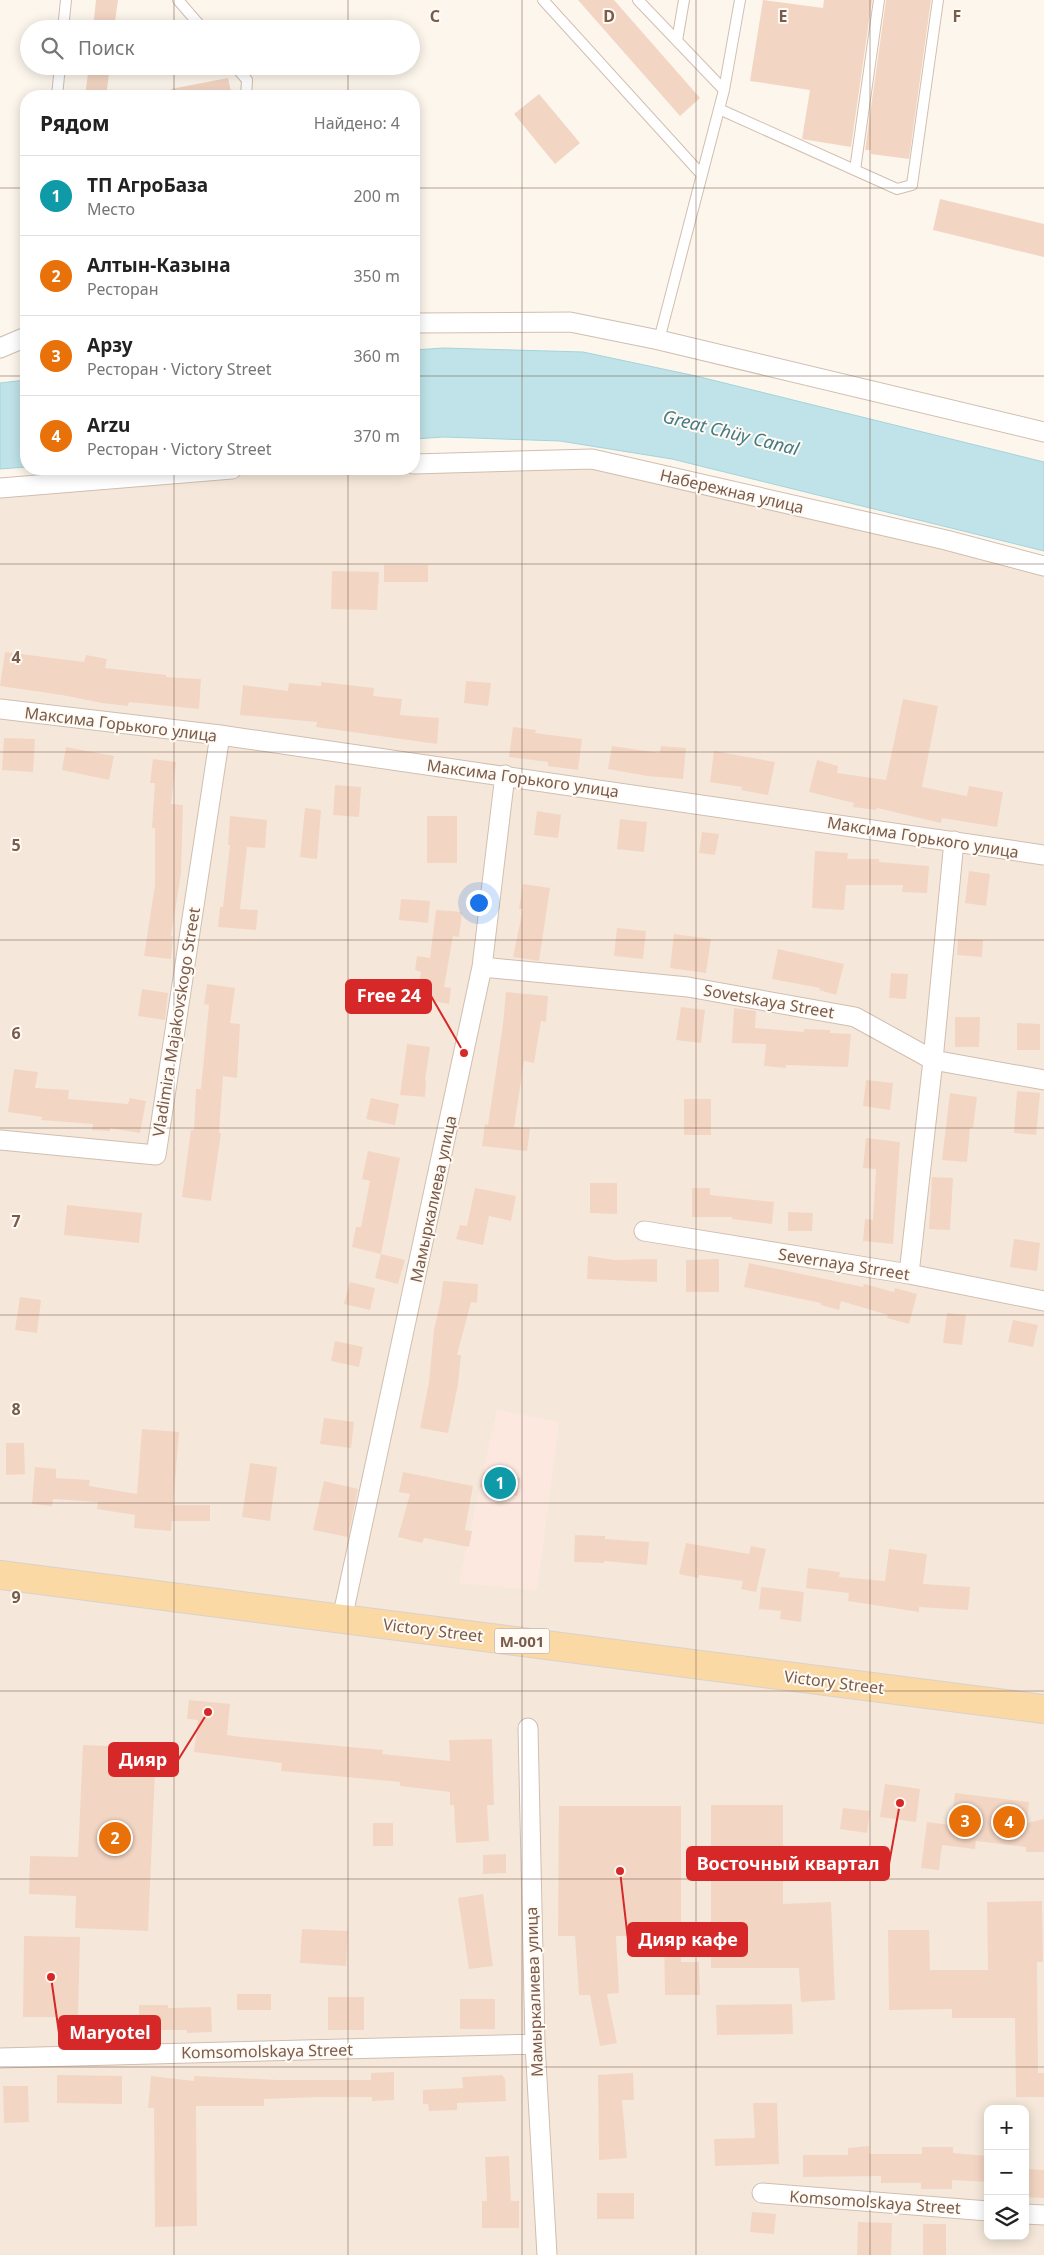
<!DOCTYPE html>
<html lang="ru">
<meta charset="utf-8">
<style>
body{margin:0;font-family:"Noto Sans",sans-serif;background:#f6f6f6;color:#222}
.controls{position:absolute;right:15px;bottom:15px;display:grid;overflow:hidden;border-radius:10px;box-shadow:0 2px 12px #0003}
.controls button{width:45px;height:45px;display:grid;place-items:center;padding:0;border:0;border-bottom:1px solid #e0e0e0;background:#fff;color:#222;font:25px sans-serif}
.you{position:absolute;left:478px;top:902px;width:18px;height:18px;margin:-12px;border:4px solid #fff;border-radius:50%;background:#1a73e8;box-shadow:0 0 0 8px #1a73e833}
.badge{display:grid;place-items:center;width:32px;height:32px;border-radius:50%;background:#e76f51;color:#fff;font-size:16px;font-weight:700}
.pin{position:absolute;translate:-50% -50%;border:2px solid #fff;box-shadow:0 1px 5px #0006}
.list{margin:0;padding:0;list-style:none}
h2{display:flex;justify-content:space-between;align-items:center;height:65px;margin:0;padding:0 20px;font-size:21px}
h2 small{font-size:16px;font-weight:400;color:#767676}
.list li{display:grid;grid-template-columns:32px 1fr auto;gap:15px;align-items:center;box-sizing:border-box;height:80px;padding:0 20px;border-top:1px solid #e0e0e0}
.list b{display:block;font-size:19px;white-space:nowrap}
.list p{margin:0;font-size:16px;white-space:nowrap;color:#767676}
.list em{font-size:16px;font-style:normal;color:#767676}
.icon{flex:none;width:28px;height:28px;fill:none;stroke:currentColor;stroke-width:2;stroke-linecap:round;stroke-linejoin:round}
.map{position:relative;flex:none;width:1044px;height:2255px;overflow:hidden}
.search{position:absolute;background:#fff;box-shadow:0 2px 12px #0003;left:20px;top:20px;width:400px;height:55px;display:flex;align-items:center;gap:12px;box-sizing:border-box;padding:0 18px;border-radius:28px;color:#767676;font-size:19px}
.panel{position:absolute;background:#fff;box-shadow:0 2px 12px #0003;left:20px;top:90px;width:400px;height:385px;border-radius:20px}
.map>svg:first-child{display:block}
.residential{fill:#f5e8da;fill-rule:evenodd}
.commercial{fill:#fde8e0}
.water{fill:#bfe3e8;stroke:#a5d3da}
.building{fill:#f3d5c3}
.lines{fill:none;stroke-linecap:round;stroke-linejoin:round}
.lane-casing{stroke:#d1beb0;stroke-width:12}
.street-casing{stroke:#d1beb0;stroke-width:21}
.primary-casing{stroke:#dad1cd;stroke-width:30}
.lane{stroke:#fff;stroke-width:10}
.street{stroke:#fff;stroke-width:19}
.primary{stroke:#fbd9a5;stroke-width:28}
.grid{fill:none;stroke:#7a5c4d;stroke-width:1;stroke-opacity:0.55}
.labels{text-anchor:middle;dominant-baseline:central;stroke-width:4;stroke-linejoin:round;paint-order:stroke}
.shield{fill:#fffaf3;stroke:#a28b7f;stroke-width:1}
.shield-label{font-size:15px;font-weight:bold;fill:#7a5c4d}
.street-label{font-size:16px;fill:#7a5c4d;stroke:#fffaf3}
.water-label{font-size:18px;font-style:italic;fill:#437c86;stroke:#fffaf3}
.grid-label{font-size:16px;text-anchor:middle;font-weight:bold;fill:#7a5c4d;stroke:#fffaf3;stroke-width:4;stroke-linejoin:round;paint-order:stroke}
.leader{fill:none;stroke:#d62828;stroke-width:2}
.callout-dot{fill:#d62828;stroke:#fffaf3;stroke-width:2}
.callout{fill:#d62828;stroke:#d62828;stroke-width:2}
.callout-label{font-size:18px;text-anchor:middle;font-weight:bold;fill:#fff}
</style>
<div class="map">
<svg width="1044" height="2255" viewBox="0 0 1044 2255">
<rect width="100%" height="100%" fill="#fdf6ec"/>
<path class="residential" d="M 590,449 L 1044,560 L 1044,2255 L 0,2255 L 0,481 L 132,469 L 414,469 L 414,454 ZM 988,2109 L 1025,2109 L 1025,2236 L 988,2236 Z"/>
<path class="commercial" d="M 497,1410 L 559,1422 L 537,1590 L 459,1583 Z"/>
<path class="water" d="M 443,348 L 583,352 L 696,376 L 1044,462 L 1044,551 L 672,459 L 560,441 L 444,437 L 414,439 L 414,350 Z
M 26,380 L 26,467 L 0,469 L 0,383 Z"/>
<path class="building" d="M 96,0 L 118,0 L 114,29 L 93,29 Z
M 578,0 L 614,0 L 700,98 L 680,116 Z
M 763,0 L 823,8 L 824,0 L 872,0 L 851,147 L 802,139 L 810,90 L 750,81 Z
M 886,0 L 931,0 L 909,159 L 871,154 L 871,150 L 865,150 Z
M 89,66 L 110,66 L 106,96 L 85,96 Z
M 228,78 L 232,96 L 172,96 L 171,89 Z
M 539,94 L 580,143 L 555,164 L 514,114 Z
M 940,199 L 1044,224 L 1044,257 L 933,230 Z
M 384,565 L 428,565 L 428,582 L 384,582 Z
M 332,571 L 379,572 L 377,610 L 331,609 Z
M 5,652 L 84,662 L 86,655 L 107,659 L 105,668 L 166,675 L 166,677 L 201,679 L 199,709 L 129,702 L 128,706 L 102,703 L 62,695 L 0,686 Z
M 466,681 L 491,683 L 488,706 L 464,703 Z
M 321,682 L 374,688 L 373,696 L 402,699 L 400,715 L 439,718 L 437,744 L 316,727 L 317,722 L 240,715 L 243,685 L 288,691 L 289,683 L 321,686 Z
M 903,699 L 938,706 L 922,787 L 967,796 L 969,786 L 1003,792 L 997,827 L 942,818 L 941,823 L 877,808 L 876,810 L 853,807 L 854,803 L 809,792 L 817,760 L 838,766 L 837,773 L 886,780 Z
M 513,727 L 536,730 L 535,733 L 582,739 L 578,770 L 548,766 L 548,762 L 509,757 Z
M 4,738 L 35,739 L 33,772 L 2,770 Z
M 612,746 L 660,753 L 661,746 L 686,748 L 683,779 L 647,776 L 608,769 Z
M 66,747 L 114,756 L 109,780 L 62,770 Z
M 714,751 L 775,762 L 768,795 L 741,790 L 742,787 L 710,782 Z
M 153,759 L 176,762 L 171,804 L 183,805 L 181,873 L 171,936 L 173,936 L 171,959 L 144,956 L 155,885 L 155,828 L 152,828 L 155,783 L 150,783 Z
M 335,785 L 361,787 L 359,817 L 333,815 Z
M 305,808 L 321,810 L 317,859 L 300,857 Z
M 537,811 L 561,815 L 558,838 L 534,835 Z
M 230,816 L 267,820 L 265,848 L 247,847 L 240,909 L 258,910 L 256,930 L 218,927 L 220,907 L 223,907 L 230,845 L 228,845 Z
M 427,816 L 457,816 L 457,863 L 427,863 Z
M 620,819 L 647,822 L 644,852 L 617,849 Z
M 702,832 L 719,834 L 715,855 L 699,853 Z
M 815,851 L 848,853 L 847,859 L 879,859 L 879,862 L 929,866 L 927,893 L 902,892 L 903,885 L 846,885 L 844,910 L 812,908 Z
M 969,871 L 990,874 L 986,906 L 965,903 Z
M 523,884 L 550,888 L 539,961 L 513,957 L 523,909 L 519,909 Z
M 401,899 L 430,901 L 428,923 L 399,920 Z
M 436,910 L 462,912 L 459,937 L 453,936 L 444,987 L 451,988 L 449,1004 L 416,998 L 421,972 L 415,970 L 417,956 L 430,958 Z
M 617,928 L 646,931 L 643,959 L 614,956 Z
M 674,934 L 711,939 L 706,973 L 670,968 Z
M 958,939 L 983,940 L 982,957 L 957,955 Z
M 778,949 L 844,964 L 836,995 L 819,990 L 820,988 L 772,979 Z
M 891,973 L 908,974 L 906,999 L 889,998 Z
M 207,984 L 235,988 L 230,1023 L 240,1024 L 237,1078 L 223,1076 L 219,1133 L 221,1133 L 211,1201 L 182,1197 L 191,1130 L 194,1130 L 196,1089 L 201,1089 L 209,1005 L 204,1004 Z
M 142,989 L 168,993 L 165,1020 L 138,1016 Z
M 506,992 L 548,996 L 546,1022 L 541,1021 L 534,1063 L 524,1061 L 514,1127 L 530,1129 L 527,1151 L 482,1146 L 485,1124 L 488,1125 L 503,1024 Z
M 681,1007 L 705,1010 L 701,1043 L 676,1040 Z
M 734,1008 L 756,1011 L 755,1028 L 804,1032 L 804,1029 L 830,1030 L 830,1033 L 851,1034 L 848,1067 L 786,1065 L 786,1068 L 764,1066 L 766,1044 L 732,1043 Z
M 955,1017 L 980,1017 L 979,1047 L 955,1047 Z
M 1017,1023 L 1040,1024 L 1040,1050 L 1017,1050 Z
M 407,1044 L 430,1047 L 425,1080 L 426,1081 L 425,1097 L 400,1095 Z
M 14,1069 L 38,1072 L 35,1088 L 69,1090 L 68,1099 L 128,1104 L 130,1098 L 146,1101 L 140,1133 L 110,1128 L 110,1131 L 92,1130 L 93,1124 L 41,1120 L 42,1117 L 8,1112 Z
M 866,1080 L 893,1083 L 890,1110 L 863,1106 Z
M 1017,1091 L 1040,1093 L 1036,1135 L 1014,1133 Z
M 950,1093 L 977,1097 L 973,1128 L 970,1128 L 967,1162 L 942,1160 Z
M 371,1098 L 399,1104 L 395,1125 L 366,1119 Z
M 684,1099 L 711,1099 L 711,1135 L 684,1135 Z
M 866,1138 L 900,1142 L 893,1244 L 863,1241 L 865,1219 L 873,1220 L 876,1169 L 863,1168 Z
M 368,1151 L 400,1158 L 381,1254 L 352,1247 L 356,1227 L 361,1227 L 370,1181 L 362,1179 Z
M 932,1177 L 953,1178 L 950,1230 L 929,1229 Z
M 590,1183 L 617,1183 L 617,1214 L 590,1213 Z
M 475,1188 L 516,1196 L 511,1221 L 489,1216 L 483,1245 L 456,1239 L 460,1225 L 467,1226 Z
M 692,1188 L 710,1188 L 710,1195 L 774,1202 L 772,1224 L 732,1219 L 732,1217 L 692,1217 Z
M 67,1205 L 142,1213 L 139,1243 L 64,1235 Z
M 788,1212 L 813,1213 L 812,1231 L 788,1231 Z
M 1014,1239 L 1040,1243 L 1037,1271 L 1010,1267 Z
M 381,1254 L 405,1260 L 398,1284 L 375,1278 Z
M 588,1256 L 615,1260 L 657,1259 L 657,1282 L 587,1279 Z
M 719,1259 L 719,1292 L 686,1292 L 686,1260 Z
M 749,1263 L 863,1287 L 864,1284 L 894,1292 L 895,1288 L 917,1294 L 909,1324 L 887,1318 L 888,1315 L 841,1301 L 839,1310 L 821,1305 L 821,1303 L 744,1287 Z
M 443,1281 L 478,1284 L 477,1303 L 471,1302 L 457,1355 L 461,1355 L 458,1384 L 448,1433 L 420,1428 L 429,1382 L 434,1330 L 441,1299 Z
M 350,1282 L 375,1288 L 370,1310 L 344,1304 Z
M 20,1297 L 41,1300 L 37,1333 L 15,1330 Z
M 947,1313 L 966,1315 L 962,1345 L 943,1343 Z
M 1013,1320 L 1038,1325 L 1033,1347 L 1008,1342 Z
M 335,1341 L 363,1347 L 359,1367 L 331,1361 Z
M 324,1418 L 354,1422 L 351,1448 L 320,1444 Z
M 142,1429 L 179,1432 L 173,1505 L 210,1505 L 210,1521 L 172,1521 L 171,1531 L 134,1528 L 135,1515 L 97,1509 L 98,1502 L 53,1499 L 52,1506 L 32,1504 L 35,1467 L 56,1469 L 56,1478 L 90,1480 L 89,1486 L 137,1494 Z
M 6,1443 L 24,1443 L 25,1474 L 6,1475 Z
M 250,1463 L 277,1467 L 270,1521 L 242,1517 Z
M 403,1472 L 473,1486 L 465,1530 L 472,1531 L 469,1547 L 424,1538 L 422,1543 L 398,1537 L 410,1494 L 399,1492 Z
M 484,1472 L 520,1478 L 517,1496 L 480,1487 Z
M 324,1481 L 358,1489 L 348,1537 L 313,1530 Z
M 575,1535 L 605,1536 L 605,1539 L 649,1542 L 647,1565 L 604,1561 L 604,1563 L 574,1562 Z
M 686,1543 L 749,1554 L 751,1546 L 766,1549 L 756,1592 L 741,1589 L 743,1581 L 699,1575 L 698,1578 L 679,1574 Z
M 889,1549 L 927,1554 L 923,1584 L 970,1587 L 968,1610 L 919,1607 L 919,1612 L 848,1601 L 849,1593 L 806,1588 L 808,1568 L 840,1572 L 839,1577 L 885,1581 Z
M 761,1587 L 804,1592 L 801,1622 L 780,1619 L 781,1611 L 759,1609 Z
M 189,1700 L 230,1704 L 227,1735 L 241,1737 L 383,1750 L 382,1754 L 450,1761 L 449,1740 L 492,1739 L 494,1805 L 487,1805 L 489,1841 L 456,1843 L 454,1805 L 450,1805 L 450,1792 L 400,1786 L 400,1782 L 281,1771 L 282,1763 L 194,1752 L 198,1720 L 187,1719 Z
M 83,1745 L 156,1748 L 148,1931 L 75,1928 L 76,1896 L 29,1894 L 30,1856 L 78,1857 Z
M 885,1784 L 920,1789 L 916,1822 L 880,1817 Z
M 955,1793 L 1029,1802 L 1027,1823 L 1044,1819 L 1044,1852 L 1026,1852 L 1026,1847 L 976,1841 L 975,1849 L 942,1845 L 939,1870 L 921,1868 L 927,1822 L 951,1825 Z
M 711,1805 L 783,1805 L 783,1904 L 831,1902 L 835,2000 L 801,2002 L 799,1968 L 711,1968 Z
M 559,1806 L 681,1806 L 681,1962 L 699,1962 L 700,1995 L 665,1995 L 664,1936 L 616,1936 L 619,1993 L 607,1994 L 617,2043 L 600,2046 L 590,1995 L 579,1995 L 575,1936 L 558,1936 Z
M 843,1808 L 870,1811 L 867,1833 L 840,1829 Z
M 373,1823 L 393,1823 L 393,1846 L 373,1846 Z
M 506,1854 L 506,1873 L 483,1874 L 483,1855 Z
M 483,1894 L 493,1966 L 469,1969 L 458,1898 Z
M 1042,1901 L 1043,1962 L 1037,1962 L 1038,2073 L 1044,2073 L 1044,2097 L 1016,2097 L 1015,2018 L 952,2018 L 952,2009 L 889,2010 L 888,1930 L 929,1930 L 930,1970 L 988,1970 L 987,1902 Z
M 302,1929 L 348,1931 L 346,1966 L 300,1963 Z
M 24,1936 L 80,1937 L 78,2017 L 23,2017 Z
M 237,1994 L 271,1994 L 271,2010 L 237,2010 Z
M 328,1997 L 364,1997 L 364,2030 L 328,2030 Z
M 460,1999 L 495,1999 L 495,2029 L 460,2029 Z
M 792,2004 L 793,2034 L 717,2035 L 716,2005 Z
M 139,2005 L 168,2005 L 168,2008 L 211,2007 L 212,2032 L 187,2033 L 187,2030 L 139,2030 Z
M 394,2072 L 394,2100 L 372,2101 L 372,2097 L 318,2097 L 264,2099 L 264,2106 L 196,2106 L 197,2226 L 155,2227 L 154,2108 L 148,2108 L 151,2076 L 194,2081 L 194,2076 L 278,2080 L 371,2080 L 371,2073 Z
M 633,2073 L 634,2100 L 622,2100 L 627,2158 L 599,2160 L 598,2075 Z
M 57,2075 L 122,2076 L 122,2104 L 57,2103 Z
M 502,2075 L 505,2079 L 506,2101 L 457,2103 L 457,2110 L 429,2111 L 428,2104 L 423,2104 L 423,2090 L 463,2088 L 462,2077 Z
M 3,2086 L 28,2086 L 29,2122 L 4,2123 Z
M 753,2103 L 777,2103 L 779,2164 L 715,2166 L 714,2139 L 755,2138 Z
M 869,2146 L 869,2154 L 922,2154 L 922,2147 L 953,2147 L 953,2153 L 988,2156 L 988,2182 L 952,2180 L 952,2189 L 921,2189 L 921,2183 L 881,2183 L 881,2176 L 803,2177 L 803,2155 L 848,2155 L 848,2148 Z
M 509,2156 L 511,2201 L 519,2201 L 519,2228 L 482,2228 L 482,2201 L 487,2201 L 485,2157 Z
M 1027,2169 L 1044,2170 L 1044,2198 L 1025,2197 Z
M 597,2193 L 634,2193 L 634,2219 L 597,2219 Z
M 752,2212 L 776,2214 L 774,2234 L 750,2232 Z
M 858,2222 L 892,2223 L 891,2255 L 857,2255 Z
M 923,2224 L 946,2224 L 946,2255 L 923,2255 Z"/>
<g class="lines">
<defs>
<path id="lane" d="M 178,0 L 203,29
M 543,0 L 702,175
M 638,0 L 724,90 L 659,340
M 63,29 L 66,0
M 677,41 L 684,0
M 235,66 L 247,80 L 246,96
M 724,90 L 740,0
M 57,96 L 60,66
M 719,109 L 897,189 L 912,185 L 938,0
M 855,170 L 879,0"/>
<path id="street" d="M 414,323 L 570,322 L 659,340 L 1044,432
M 0,348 L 26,337
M 414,464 L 592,459 L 946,540 L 1044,566
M 0,488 L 232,469
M 0,709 L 220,735 L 1044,855
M 482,967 L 688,987 L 855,1017 L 933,1060 L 1044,1080
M 0,1140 L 156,1155 L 220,735
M 644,1231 L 909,1274 L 1044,1301
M 909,1274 L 933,1060 L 954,841
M 342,1619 L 482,967 L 505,775
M 528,1728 L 535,2044 L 547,2255
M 0,2058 L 535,2044
M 762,2193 L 988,2211
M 1025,2214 L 1044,2215"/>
<path id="primary" d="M 0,1575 L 1044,1709"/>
</defs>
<use href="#lane" class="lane-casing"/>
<use href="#street" class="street-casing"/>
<use href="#primary" class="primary-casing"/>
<use href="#lane" class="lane"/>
<use href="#street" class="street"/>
<use href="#primary" class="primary"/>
</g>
<path class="grid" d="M 174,0 L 174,29M 348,0 L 348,29M 522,0 L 522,2255M 696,0 L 696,2255M 870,0 L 870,2255M 174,66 L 174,96M 348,66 L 348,96M 0,188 L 26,188M 414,188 L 1044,188M 0,376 L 26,376M 414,376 L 1044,376M 174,469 L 174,2255M 348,469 L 348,2255M 0,564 L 1044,564M 0,752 L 1044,752M 0,940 L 1044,940M 0,1128 L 1044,1128M 0,1315 L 1044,1315M 0,1503 L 1044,1503M 0,1691 L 1044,1691M 0,1879 L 1044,1879M 0,2067 L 1044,2067"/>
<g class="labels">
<rect class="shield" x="494.5" y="1628.5" width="55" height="25" rx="4"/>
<g class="shield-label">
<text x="522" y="1641">М-001</text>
</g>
<g class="street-label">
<text transform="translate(732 491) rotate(13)">Набережная улица</text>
<text transform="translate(121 724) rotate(7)">Максима Горького улица</text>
<text transform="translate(523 778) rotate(8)">Максима Горького улица</text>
<text transform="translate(923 837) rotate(9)">Максима Горького улица</text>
<text transform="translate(769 1001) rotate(10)">Sovetskaya Street</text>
<text transform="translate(176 1022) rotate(-81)">Vladimira Majakovskogo Street</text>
<text transform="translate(433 1199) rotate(-78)">Мамыркалиева улица</text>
<text transform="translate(844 1264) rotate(9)">Severnaya Strreet</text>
<text transform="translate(433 1630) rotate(7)">Victory Street</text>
<text transform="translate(834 1682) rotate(7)">Victory Street</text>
<text transform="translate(534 1992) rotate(-92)">Мамыркалиева улица</text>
<text transform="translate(267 2051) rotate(-1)">Komsomolskaya Street</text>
<text transform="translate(875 2202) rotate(4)">Komsomolskaya Street</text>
</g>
<g class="water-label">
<text transform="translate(731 432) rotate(14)">Great Chüy Canal</text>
</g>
</g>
<g class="grid-label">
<text x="435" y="22">C</text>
<text x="609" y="22">D</text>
<text x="783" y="22">E</text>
<text x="957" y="22">F</text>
<text x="16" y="663">4</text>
<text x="16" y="851">5</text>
<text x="16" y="1039">6</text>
<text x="16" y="1227">7</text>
<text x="16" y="1415">8</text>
<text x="16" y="1603">9</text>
</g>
<path class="leader" d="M464 1053L431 996M208 1712L178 1760M900 1803L889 1864M620 1871L628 1940M51 1977L59 2033"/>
<g class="callout-dot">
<circle cx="464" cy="1053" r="5"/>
<circle cx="208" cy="1712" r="5"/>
<circle cx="900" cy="1803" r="5"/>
<circle cx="620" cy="1871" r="5"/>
<circle cx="51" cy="1977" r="5"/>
</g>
<g class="callout">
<rect x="346" y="980" width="85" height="33" rx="5"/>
<rect x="109" y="1743" width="69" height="33" rx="5"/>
<rect x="687" y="1847" width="202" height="33" rx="5"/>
<rect x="628" y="1923" width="119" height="33" rx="5"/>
<rect x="59" y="2016" width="101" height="33" rx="5"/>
</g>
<g class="callout-label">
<text x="389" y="1002">Free 24</text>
<text x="143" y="1766">Дияр</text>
<text x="788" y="1870">Восточный квартал</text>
<text x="688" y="1946">Дияр кафе</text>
<text x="110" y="2039">Maryotel</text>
</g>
</svg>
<div class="controls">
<button>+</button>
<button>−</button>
<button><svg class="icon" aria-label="layers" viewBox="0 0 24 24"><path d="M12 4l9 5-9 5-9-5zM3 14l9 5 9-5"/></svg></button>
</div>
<div class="you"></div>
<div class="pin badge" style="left:500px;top:1483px;background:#0f9aa8">1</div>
<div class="pin badge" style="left:115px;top:1838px;background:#e8710a">2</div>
<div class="pin badge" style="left:965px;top:1821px;background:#e8710a">3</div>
<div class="pin badge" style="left:1009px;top:1822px;background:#e8710a">4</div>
<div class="search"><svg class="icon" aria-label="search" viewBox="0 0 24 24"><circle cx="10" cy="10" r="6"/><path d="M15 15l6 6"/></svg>Поиск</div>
<section class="panel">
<h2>Рядом<small>Найдено: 4</small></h2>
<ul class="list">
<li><span class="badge" style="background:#0f9aa8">1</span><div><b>ТП АгроБаза</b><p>Место</p></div><em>200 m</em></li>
<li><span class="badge" style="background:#e8710a">2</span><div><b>Алтын-Казына</b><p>Ресторан</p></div><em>350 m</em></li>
<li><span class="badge" style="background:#e8710a">3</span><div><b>Арзу</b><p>Ресторан · Victory Street</p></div><em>360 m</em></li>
<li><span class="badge" style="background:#e8710a">4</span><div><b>Arzu</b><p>Ресторан · Victory Street</p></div><em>370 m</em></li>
</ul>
</section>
</div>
